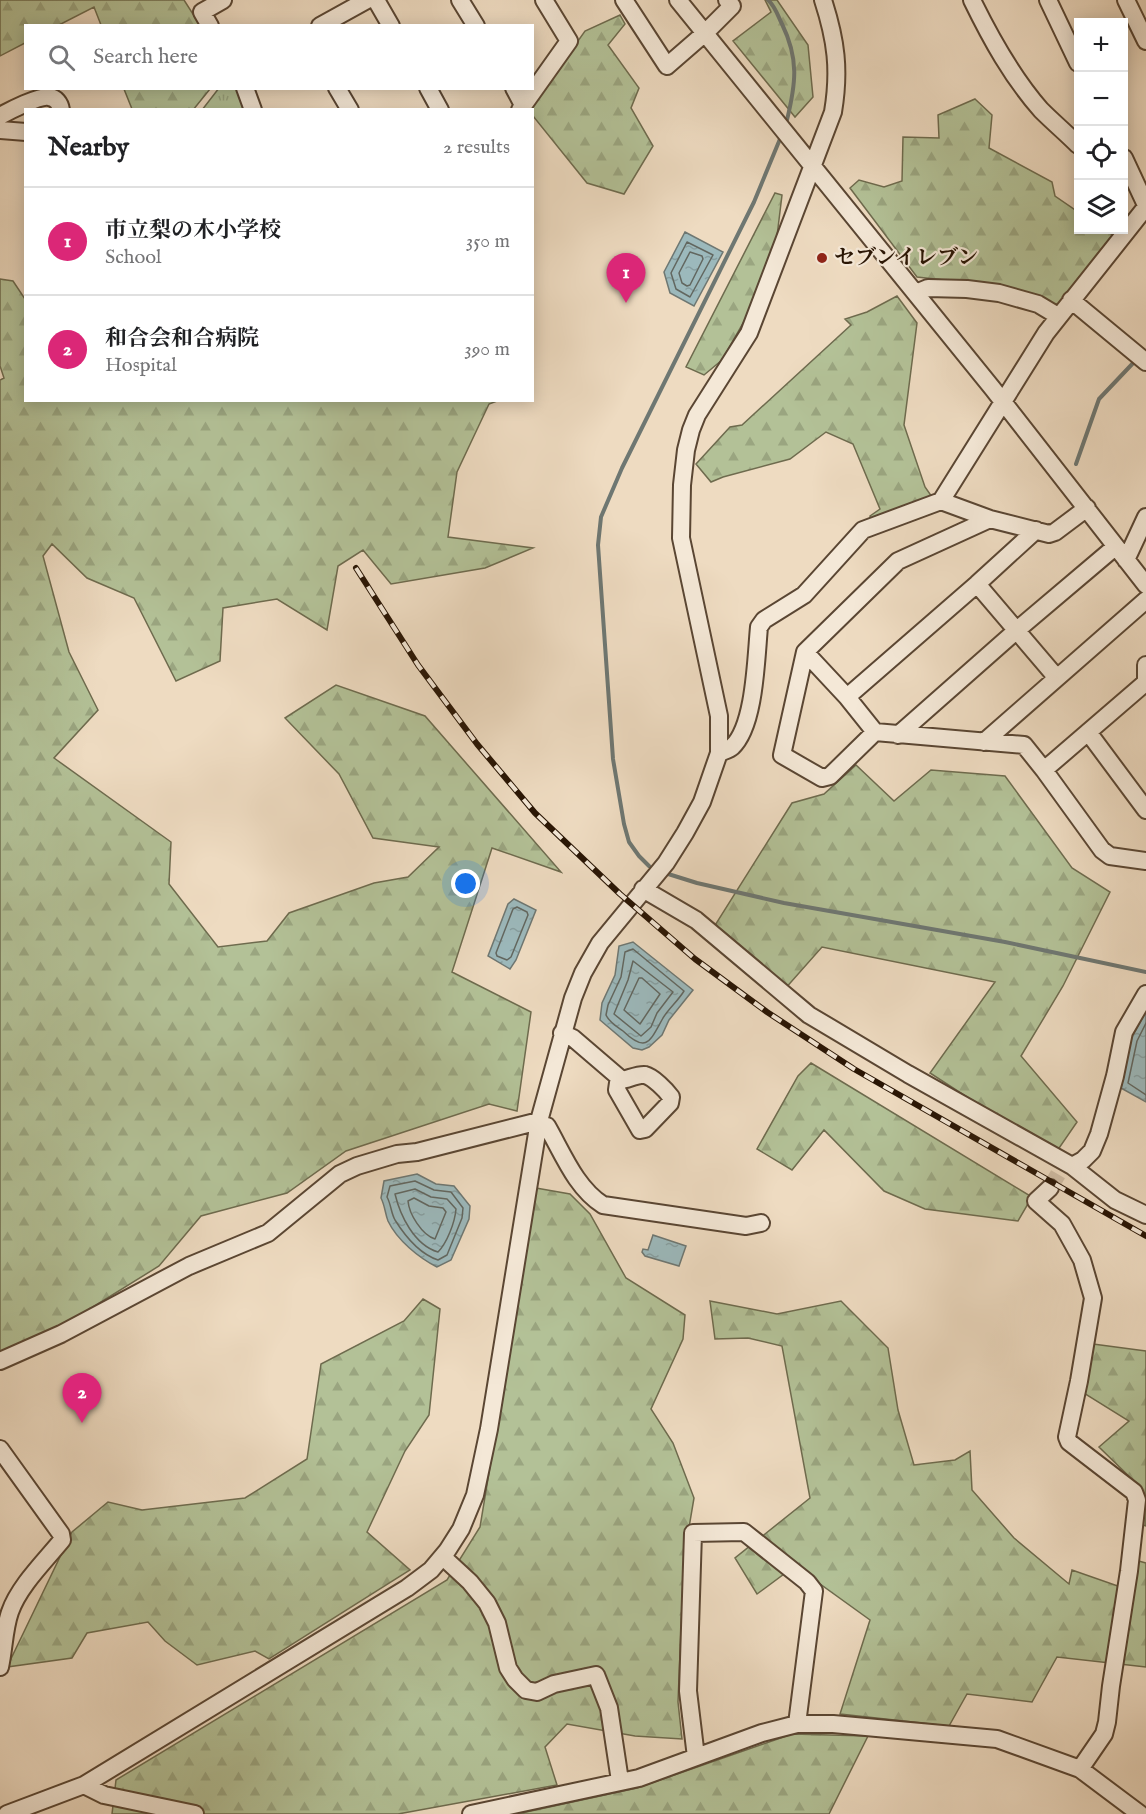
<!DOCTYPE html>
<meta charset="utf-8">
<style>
body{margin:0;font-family:"IM FELL English","Noto Serif JP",serif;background:#f2f2f2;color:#202124}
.controls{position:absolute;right:18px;top:18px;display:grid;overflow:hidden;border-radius:0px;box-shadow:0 3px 15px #0003}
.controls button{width:54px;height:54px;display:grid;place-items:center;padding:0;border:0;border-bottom:2px solid #e0e0e0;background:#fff;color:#202124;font:30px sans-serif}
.you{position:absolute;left:466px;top:884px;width:21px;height:21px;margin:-15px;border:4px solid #fff;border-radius:50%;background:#1a73e8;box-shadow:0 0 0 9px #1a73e833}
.badge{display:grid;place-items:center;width:39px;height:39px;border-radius:50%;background:#db2777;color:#fff;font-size:20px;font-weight:700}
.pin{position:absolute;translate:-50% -50px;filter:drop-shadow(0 2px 3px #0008)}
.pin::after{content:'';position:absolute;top:32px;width:21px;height:18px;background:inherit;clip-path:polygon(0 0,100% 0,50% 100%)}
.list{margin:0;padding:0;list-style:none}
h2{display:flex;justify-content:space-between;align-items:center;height:78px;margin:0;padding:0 24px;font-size:26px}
h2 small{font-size:20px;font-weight:400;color:#757577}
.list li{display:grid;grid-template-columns:39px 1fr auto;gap:18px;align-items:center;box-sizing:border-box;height:108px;padding:0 24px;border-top:2px solid #e0e0e0}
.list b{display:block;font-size:22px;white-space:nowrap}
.list p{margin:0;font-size:20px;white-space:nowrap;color:#757577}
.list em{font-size:20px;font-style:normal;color:#757577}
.icon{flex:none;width:33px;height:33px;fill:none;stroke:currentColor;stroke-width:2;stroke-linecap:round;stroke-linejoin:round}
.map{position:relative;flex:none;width:1146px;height:1814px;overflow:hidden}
.search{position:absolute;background:#fff;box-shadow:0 3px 15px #0003;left:24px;top:24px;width:510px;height:66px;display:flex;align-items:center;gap:15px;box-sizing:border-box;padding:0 21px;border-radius:0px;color:#757577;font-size:22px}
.panel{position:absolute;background:#fff;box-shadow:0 3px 15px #0003;left:24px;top:108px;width:510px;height:294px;border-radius:0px}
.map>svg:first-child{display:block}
.forest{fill:url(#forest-firs);stroke:#6e6b4e;stroke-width:1.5}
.park{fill:url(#park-tufts);stroke:#6e6b4e;stroke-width:1.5}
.water{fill:url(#water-ripples);stroke:#6e7772;stroke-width:1.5}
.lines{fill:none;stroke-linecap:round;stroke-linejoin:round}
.shore{stroke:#626760;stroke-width:1.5}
.stream{stroke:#6e7772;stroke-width:4}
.minor-tunnel{stroke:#d0bda5;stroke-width:16;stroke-dasharray:16 8;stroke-linecap:butt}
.minor-casing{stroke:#5a4633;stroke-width:20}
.minor{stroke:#f4e8d7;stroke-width:16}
.rail-casing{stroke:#291504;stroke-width:6}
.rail{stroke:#f4e8d7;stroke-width:4;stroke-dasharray:11;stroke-linecap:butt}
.poi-dot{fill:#8f2418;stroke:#f4e8d7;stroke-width:2}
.labels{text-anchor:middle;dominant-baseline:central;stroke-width:4.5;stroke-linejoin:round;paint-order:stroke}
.poi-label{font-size:21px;font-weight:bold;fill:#291504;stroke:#f4e8d7;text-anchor:start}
</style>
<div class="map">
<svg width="1146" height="1814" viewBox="0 0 1146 1814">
<defs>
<pattern id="forest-firs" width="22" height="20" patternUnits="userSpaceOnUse" patternTransform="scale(1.5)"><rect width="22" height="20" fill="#b3c197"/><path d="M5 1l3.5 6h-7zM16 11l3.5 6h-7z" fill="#9aa580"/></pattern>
<pattern id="park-tufts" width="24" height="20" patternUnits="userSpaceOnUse" patternTransform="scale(1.5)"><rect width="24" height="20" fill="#b3c197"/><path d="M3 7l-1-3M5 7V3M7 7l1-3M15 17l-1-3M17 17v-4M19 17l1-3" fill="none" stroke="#9aa580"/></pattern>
<pattern id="water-ripples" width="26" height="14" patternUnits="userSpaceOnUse" patternTransform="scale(1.5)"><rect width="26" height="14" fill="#9cb9bc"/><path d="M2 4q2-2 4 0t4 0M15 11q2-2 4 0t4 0" fill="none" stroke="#869ea0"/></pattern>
</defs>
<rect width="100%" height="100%" fill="#eedbc1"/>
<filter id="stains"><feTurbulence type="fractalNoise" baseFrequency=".00333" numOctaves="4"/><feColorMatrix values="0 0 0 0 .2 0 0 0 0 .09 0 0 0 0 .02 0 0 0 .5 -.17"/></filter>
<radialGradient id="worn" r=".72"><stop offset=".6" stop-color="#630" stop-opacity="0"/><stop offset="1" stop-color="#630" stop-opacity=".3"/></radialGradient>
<path class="forest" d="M 0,0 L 184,0 L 200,25 L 101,25 L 94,7 L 59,25 L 26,26 L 25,43 L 0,56 Z
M 765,0 L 777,0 L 808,45 L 813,97 L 795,117 L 733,41 L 771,12 Z
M 620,15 L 625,24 L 608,45 L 639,88 L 631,108 L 653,146 L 624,194 L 587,183 L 533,116 L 532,110 L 529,110 L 585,31 Z
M 124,89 L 124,88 L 210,89 L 193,110 L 132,109 Z
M 975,99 L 992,115 L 989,148 L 1052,182 L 1055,196 L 1078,212 L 1078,230 L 1105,230 L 1113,235 L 1054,309 L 998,286 L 917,277 L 850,188 L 859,180 L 884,187 L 902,181 L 903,137 L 939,138 L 938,115 Z
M 775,193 L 782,195 L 777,236 L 747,316 L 722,360 L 704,375 L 686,367 Z
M 0,279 L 13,281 L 25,299 L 26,400 L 497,401 L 489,404 L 457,472 L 448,537 L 533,548 L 485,568 L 391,584 L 363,550 L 338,566 L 327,630 L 277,599 L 223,608 L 220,661 L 176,681 L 134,598 L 87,578 L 52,544 L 43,556 L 69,652 L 98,710 L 54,758 L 171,842 L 169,884 L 218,947 L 267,941 L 289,913 L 374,883 L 408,877 L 439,847 L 373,838 L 339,774 L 285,718 L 336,685 L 425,716 L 561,872 L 492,848 L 452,972 L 531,1012 L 517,1111 L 489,1104 L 346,1151 L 287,1193 L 201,1216 L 159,1266 L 59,1328 L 0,1352 L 0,380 L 4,378 L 0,366 Z
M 897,296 L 917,323 L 904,425 L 925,487 L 932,497 L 872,524 L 870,516 L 880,509 L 853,444 L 826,432 L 790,459 L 723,477 L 711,482 L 696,464 L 730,427 L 742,425 L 851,325 L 845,319 L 867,312 Z
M 856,765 L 894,801 L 931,770 L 1005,776 L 1072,868 L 1110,892 L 1063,986 L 1021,1056 L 1077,1122 L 1055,1154 L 930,1073 L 995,982 L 822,947 L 784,990 L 712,930 L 792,803 L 824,794 Z
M 811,1063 L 1032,1197 L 1018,1221 L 925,1209 L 884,1191 L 824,1130 L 792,1170 L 757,1149 L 798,1076 Z
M 536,1188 L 570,1194 L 590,1214 L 626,1278 L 685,1315 L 683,1339 L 651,1409 L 673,1443 L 694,1498 L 684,1557 L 678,1702 L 682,1739 L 635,1736 L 567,1724 L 545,1747 L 557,1785 L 398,1814 L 112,1814 L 116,1780 L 447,1580 L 480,1527 Z
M 423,1299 L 440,1309 L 429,1415 L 405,1451 L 367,1532 L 410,1570 L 269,1659 L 255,1651 L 197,1665 L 165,1641 L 148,1622 L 87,1633 L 72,1658 L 7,1667 L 72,1532 L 108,1502 L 142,1510 L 245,1498 L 307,1459 L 321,1364 L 404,1321 Z
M 710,1301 L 777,1314 L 841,1301 L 888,1348 L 898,1410 L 914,1465 L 955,1460 L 970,1451 L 972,1490 L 1014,1538 L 1069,1584 L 1072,1570 L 1132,1591 L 1135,1560 L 1146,1563 L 1146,1667 L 1057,1657 L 1032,1702 L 967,1694 L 949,1726 L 840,1714 L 870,1620 L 795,1566 L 757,1594 L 735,1558 L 810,1498 L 782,1346 L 748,1338 L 715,1339 Z
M 1093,1344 L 1146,1351 L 1146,1526 L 1140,1524 L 1139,1486 L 1099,1447 L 1129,1421 L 1082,1392 Z
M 792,1734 L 868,1736 L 829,1814 L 517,1814 L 637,1788 Z"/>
<path class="park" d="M 219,88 L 241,89 L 249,110 L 202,110 Z"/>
<path class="water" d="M 685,232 L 723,252 L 694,306 L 670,293 L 664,272 Z
M 514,899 L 536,910 L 516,960 L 510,969 L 488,956 L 508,904 Z
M 633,942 L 693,990 L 669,1020 L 662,1035 L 649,1047 L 642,1050 L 633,1048 L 600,1020 L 602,1003 L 615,975 L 619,946 Z
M 1146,1011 L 1146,1102 L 1121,1088 L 1131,1039 Z
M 417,1174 L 436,1184 L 454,1186 L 470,1206 L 469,1219 L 451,1260 L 437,1267 C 419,1258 397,1240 388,1221 C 385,1213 385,1206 381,1198 L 384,1181 Z
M 653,1235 L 686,1246 L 679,1266 L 645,1256 L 642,1252 L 643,1249 L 648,1250 Z"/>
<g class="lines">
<path class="shore" d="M 687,242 L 713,255 L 690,297 L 676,289 L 671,273 Z
M 690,252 L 702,256 L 703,259 L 690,285 L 687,286 L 682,283 L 679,273 Z
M 517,907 L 527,912 L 528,915 L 511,957 L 507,960 L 497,956 L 496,953 L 513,909 Z
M 633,949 L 684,991 C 678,1001 669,1008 663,1018 C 650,1041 647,1054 623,1031 C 616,1026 609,1022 606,1015 L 608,1005 L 621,977 L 625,952 Z
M 633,961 L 673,992 L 657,1013 L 651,1027 L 641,1036 L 614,1014 L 628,980 Z
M 639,978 L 642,978 L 660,994 L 640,1024 L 624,1010 Z
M 1146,1023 L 1137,1041 L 1128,1083 L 1146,1095
M 415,1181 L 434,1190 L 451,1192 L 463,1208 L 462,1218 L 447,1255 L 438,1260 C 420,1254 405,1236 395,1220 C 391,1213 391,1204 387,1197 L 390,1186 Z
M 415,1189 L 431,1197 L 447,1199 L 456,1209 C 455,1222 447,1243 438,1252 C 414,1245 400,1215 395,1194 Z
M 414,1198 L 429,1206 L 443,1208 L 446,1212 L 435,1239 C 422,1235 409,1214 408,1201 Z"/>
<path class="stream" d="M 768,0 C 775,6 778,16 782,24 C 799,59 796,83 787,120
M 1076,464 L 1099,399 L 1136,360
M 649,866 L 639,856 L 629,842 L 624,824 L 613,759 L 598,545 L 601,517 L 622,468 L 754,202 L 780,139
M 665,873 L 697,883 L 784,903 L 1005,942 L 1146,972"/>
<path class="minor-tunnel" d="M 1050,1188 L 1065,1162"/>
<defs>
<path id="minor" d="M 376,0 L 391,26
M 460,0 L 476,26
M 624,0 L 667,66 L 705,33 L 732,6 L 727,0
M 678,0 L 993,389 L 1146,585
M 972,0 C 991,39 1012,77 1041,110 C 1053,122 1066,133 1078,145
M 1048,0 L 1078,63
M 1126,0 L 1146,41
M 210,26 L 202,12 L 223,0
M 320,26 L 367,0
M 245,88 L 253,110
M 337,88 L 350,110
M 428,88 L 440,110
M 514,88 L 523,105
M 520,110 L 569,41 L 544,0
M 0,116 C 9,111 40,95 49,97 C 56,98 60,103 61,110
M 0,130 L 26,132
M 1124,158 L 1146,205
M 916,293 L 928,288 L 967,289 L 999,293 L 1038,304 L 1058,316
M 1071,300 L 1146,362
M 941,501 L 990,519 L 1049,534 L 1055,532 L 1087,508
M 1126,560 L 1146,517
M 977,584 L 1057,678
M 805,652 L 847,697 L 875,732 L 1024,745 L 1044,770 L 1102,850 L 1110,856 L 1146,861
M 1146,665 L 1146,685
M 847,697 L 977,584 L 1036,530
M 875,732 L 830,776 L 822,778 L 782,755 L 805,652 L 898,561 L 990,519
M 1088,732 L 1146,810
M 898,735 L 1017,630 L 1115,547
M 984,742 L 1146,600
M 719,753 C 723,751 729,750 732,747 C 755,726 756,658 759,627 L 764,620 L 804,595 L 863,530 L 941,501 L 1046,333 L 1146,207
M 1044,770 L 1145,683
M 643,889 L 696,920 L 809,1015 L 908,1074 L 1072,1166 L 1115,1200 L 1146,1215
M 562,1033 L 573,1038 L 622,1080 C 628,1079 639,1074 645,1075 C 653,1077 666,1090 671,1097 L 670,1103 L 645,1129 L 640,1130 L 617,1090 L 618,1083 L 622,1080
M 539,1124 L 547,1126 C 563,1154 576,1188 603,1205 L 746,1226 L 761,1223
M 1072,1166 L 1083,1160 L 1092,1151 L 1099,1134 L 1115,1076 L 1124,1032 L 1146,994
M 1050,1188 L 1036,1201 L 1062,1224 L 1082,1260 L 1093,1298 L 1079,1381 L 1067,1437 L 1069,1442 L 1134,1492 L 1137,1500 L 1129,1571 L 1111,1686 L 1107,1722 L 1104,1734 L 1080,1769
M 0,1361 L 61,1334 L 189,1266 L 268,1233 L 340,1174 L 357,1166 L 397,1154 L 417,1152 L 539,1121
M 0,1449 L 61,1534 L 62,1540 C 45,1561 19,1586 10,1612 C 4,1629 4,1649 0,1667
M 443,1557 L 470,1582 L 487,1603 L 497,1623 L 508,1668 L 515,1679 L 526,1690 L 537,1692 L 554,1684 L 596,1675 L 609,1708 L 620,1781
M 696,1757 L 688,1691 L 693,1533 L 744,1532 L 807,1582 L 814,1591 L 797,1724
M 84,1785 L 104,1795 L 195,1814
M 7,1814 L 84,1785 L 407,1588 L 431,1570 L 447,1551 L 461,1529 L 475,1495 L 489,1429 L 539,1121 L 573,998 L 583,973 L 600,943 L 666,863 L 685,833 L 702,802 L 719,753 L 719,716 L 681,538 L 682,485 L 686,450 L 691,430 L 697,415 L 749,333 L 833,112 C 840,70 836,40 823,0
M 471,1814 L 639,1778 L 762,1733 L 797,1724 L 833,1724 L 997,1739 L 1080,1769 L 1140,1814"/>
</defs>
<use href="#minor" class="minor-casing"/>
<use href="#minor" class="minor"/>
<defs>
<path id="rail" d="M 356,568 L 418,665 L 477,744 L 535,813 L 620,894 L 695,959 L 767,1012 L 854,1069 L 1146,1236"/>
</defs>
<use href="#rail" class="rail-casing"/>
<use href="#rail" class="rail"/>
</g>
<circle class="poi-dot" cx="822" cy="258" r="6"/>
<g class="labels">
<g class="poi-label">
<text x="834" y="258">セブンイレブン</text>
</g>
</g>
<rect width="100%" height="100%" filter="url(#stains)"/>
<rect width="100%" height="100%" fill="url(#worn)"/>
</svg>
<div class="controls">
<button>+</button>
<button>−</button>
<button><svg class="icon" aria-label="locate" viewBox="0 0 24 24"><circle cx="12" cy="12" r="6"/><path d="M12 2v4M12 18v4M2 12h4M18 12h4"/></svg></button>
<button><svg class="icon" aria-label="layers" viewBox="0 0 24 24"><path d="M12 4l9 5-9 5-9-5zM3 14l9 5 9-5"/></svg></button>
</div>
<div class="you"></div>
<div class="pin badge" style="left:626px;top:303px">1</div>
<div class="pin badge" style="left:82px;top:1423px">2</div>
<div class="search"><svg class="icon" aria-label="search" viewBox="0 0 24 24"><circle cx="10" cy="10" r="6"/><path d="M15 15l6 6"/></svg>Search here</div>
<section class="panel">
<h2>Nearby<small>2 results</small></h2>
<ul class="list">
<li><span class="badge">1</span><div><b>市立梨の木小学校</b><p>School</p></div><em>350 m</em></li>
<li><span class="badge">2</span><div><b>和合会和合病院</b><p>Hospital</p></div><em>390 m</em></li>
</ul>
</section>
</div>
